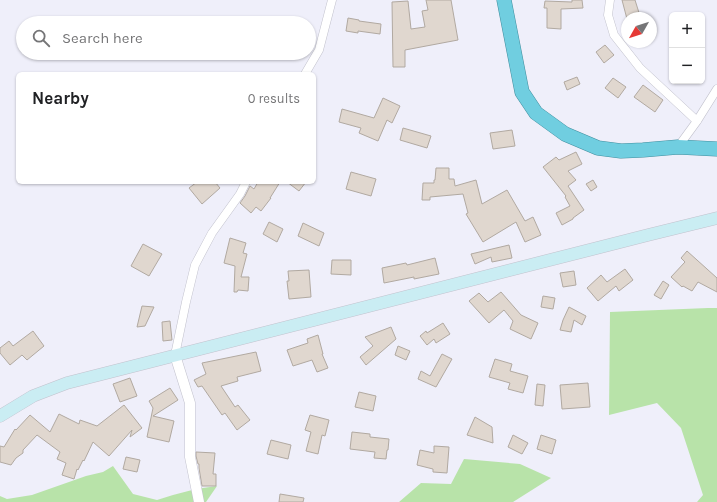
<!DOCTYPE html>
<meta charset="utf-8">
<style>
body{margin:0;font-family:Karla,sans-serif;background:#f6f6f6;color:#202124}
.controls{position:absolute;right:12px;top:12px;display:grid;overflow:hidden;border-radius:6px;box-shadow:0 1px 3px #0004}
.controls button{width:36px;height:36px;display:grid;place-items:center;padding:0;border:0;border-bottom:1px solid #e0e0e0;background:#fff;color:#202124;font:20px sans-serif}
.compass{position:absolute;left:621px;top:12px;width:36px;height:36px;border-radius:50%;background:#fff;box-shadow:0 1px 3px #0004;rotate:231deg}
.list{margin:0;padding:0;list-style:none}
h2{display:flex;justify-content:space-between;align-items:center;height:52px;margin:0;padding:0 16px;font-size:17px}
h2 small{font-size:13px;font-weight:400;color:#757577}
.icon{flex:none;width:22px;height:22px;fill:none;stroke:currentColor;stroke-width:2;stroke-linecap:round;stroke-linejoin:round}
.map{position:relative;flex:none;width:717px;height:502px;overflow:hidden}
.search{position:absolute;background:#fff;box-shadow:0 1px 3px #0004;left:16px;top:16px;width:300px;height:44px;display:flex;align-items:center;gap:10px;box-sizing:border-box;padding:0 14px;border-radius:22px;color:#757577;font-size:15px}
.panel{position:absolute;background:#fff;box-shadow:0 1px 3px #0004;left:16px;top:72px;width:300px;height:112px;border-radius:6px}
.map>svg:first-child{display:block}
.green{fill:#b8e3a9}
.building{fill:#e0d7cf;stroke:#b1a9a1}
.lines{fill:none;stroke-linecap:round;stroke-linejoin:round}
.minor-casing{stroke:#c2c2cd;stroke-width:9}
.tertiary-casing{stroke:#c2c2cd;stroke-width:11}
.secondary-casing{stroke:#c2c2cd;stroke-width:13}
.trunk-casing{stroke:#438f9f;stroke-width:15}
.minor{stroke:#fff;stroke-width:8}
.tertiary{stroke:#fff;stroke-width:10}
.secondary{stroke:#caedf3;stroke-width:12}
.trunk{stroke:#70cee0;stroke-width:14}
</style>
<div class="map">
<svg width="717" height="502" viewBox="0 0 717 502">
<rect width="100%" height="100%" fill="#efeffa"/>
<path class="green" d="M 708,308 L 717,308 L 717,502 L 697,502 L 703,495 L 681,428 L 657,403 L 609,415 L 610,312 Z
M 464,459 L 520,464 L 551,478 L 513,502 L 399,502 L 421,483 L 451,484 Z
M 113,466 L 133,494 L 157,500 L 173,495 L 196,489 L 217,486 L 206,502 L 0,502 L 0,496 L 7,499 L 32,495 L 86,476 L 103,472 Z"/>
<path class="building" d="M 426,0 L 451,0 L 458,40 L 405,50 L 405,67 L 393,67 L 392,2 L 408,1 L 411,29 L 425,27 L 422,11 L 428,10 Z
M 572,0 L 582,0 L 583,8 L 561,9 L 561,29 L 547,28 L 547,8 L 544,8 L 545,1 L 572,2 Z
M 622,0 L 635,0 L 640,16 L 633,18 L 627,18 L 627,19 Z
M 348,18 L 359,20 L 359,21 L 381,24 L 380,34 L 358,31 L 358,33 L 346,31 Z
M 605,45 L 614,55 L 604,63 L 596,52 Z
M 577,77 L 580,84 L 567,90 L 564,82 Z
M 613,78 L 626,87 L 618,98 L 605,88 Z
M 643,85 L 663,100 L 655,112 L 634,97 Z
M 383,98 L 400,106 L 392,123 L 387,120 L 378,141 L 359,133 L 361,128 L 339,122 L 342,109 L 374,118 Z
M 403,128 L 431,136 L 427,148 L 400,140 Z
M 512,130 L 515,146 L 493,149 L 490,133 Z
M 576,152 L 582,164 L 568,171 L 576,180 L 568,186 L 584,210 L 573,218 L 573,219 L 562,225 L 556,213 L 570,206 L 565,197 L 566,196 L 543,167 L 556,157 L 559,160 Z
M 436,168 L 449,168 L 449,179 L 454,179 L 455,186 L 476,180 L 482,204 L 507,190 L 525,221 L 533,217 L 541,235 L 525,242 L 516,222 L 483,242 L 466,214 L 468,213 L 463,194 L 430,197 L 430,200 L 422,200 L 423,183 L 434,183 L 434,180 L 435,180 Z
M 351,172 L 376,179 L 371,196 L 346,189 Z
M 593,180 L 597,187 L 591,191 L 586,184 Z
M 197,182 L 215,182 L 220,188 L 202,204 L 189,188 Z
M 258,182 L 280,182 L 270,198 L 271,198 L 261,211 L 256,207 L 251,213 L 240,203 L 245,196 L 250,186 L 254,189 Z
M 287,182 L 306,182 L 299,191 Z
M 269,222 L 283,229 L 277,242 L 263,234 Z
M 303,223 L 324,233 L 319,246 L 298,236 Z
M 230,238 L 246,243 L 243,253 L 247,254 L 241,277 L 249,277 L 248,291 L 238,290 L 237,292 L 234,292 L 235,266 L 224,263 Z
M 143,244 L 162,254 L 149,276 L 131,266 Z
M 509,245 L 512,258 L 492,262 L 491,257 L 475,264 L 471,254 Z
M 687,251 L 717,278 L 717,292 L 698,282 L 692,291 L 683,286 L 682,287 L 671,277 L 685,262 L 681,258 Z
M 435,258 L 439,274 L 414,279 L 414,277 L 384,283 L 382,268 L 406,263 L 407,265 Z
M 332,260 L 351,260 L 351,275 L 331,274 Z
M 625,269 L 633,280 L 619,291 L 616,286 L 598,301 L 587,288 L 601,275 L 607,282 Z
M 309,270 L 311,297 L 289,299 L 287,281 L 289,281 L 288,271 Z
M 574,271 L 576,285 L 563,287 L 560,273 Z
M 663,281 L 669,285 L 661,299 L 654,295 Z
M 501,292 L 521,315 L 538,323 L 531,339 L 510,329 L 513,321 L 504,310 L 489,323 L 469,301 L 479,293 L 488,302 Z
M 543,296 L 555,298 L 553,309 L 541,307 Z
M 142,306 L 154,307 L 145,326 L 137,327 Z
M 569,307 L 586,316 L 582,325 L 574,320 L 571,332 L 560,330 L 563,320 Z
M 170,321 L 172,340 L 163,341 L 162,322 Z
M 443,323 L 450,334 L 436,343 L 434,339 L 427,345 L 420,336 L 426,331 L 427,333 Z
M 391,327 L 396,339 L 366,365 L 360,357 L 373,346 L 365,337 Z
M 33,331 L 44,346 L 27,360 L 22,355 L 10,365 L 0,353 L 0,348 L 9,341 L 13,346 Z
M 318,335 L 323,354 L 322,354 L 328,368 L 317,372 L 312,360 L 293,366 L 287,350 L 308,343 L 307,339 Z
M 398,346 L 410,351 L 406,360 L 395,355 Z
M 256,352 L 261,371 L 237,377 L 238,381 L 221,386 L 235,407 L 238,405 L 250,420 L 237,430 L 225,413 L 222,415 L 202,386 L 198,387 L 194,380 L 206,374 L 202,363 Z
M 442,354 L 452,359 L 436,387 L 418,379 L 421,371 L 430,376 Z
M 495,359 L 512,364 L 510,371 L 528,376 L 523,393 L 508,389 L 510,383 L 489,377 Z
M 130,378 L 137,396 L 120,402 L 113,384 Z
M 588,383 L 590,407 L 562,409 L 560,385 Z
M 537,384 L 545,385 L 543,406 L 535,405 Z
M 170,388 L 178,400 L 153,416 L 174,421 L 169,442 L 147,437 L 153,408 L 149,401 Z
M 359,392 L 376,396 L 373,411 L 355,407 Z
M 124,405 L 142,428 L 130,437 L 132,430 L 109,456 L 93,442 L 84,461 L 83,460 L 78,470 L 77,469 L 74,479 L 62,475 L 66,463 L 57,459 L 60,452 L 37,435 L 23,450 L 23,453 L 16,458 L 11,465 L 0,462 L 0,446 L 4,447 L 15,429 L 16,430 L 30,415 L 50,432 L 59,414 L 79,424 L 80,420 L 97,426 Z
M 310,415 L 329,420 L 325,436 L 322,435 L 318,454 L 306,451 L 311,432 L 305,430 Z
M 475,417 L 492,427 L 493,443 L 467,435 Z
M 352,432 L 370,434 L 370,437 L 389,439 L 388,450 L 387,450 L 386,459 L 374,458 L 375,452 L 350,449 Z
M 513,435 L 528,443 L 522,454 L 508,447 Z
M 541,435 L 556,440 L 552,454 L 537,449 Z
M 271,440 L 291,445 L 288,459 L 267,454 Z
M 434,446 L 449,447 L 447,473 L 433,472 L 433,469 L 417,465 L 420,450 L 434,453 Z
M 196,452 L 215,453 L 213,474 L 216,474 L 216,486 L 202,486 L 199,468 L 199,464 L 198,464 L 196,456 Z
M 126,457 L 140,460 L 137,472 L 123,469 Z
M 280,494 L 304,498 L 303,502 L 279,502 Z"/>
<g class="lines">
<defs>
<path id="minor" d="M 610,0 L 608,15 L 614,35 L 640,68 L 697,121
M 305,74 L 319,50 L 332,0
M 678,147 L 697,121 L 717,89
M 175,355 L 186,302 L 195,265 L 212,233 L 240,194 L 246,182"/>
<path id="tertiary" d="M 175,355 L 190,403 L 190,457 L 199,502"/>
<path id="secondary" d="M 0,416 L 33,396 L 67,383 L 648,235 L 717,218"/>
<path id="trunk" d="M 504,0 L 522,92 L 536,113 L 565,134 L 598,148 L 621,151 L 643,150 L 678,147 L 717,149"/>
</defs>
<use href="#minor" class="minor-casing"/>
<use href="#tertiary" class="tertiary-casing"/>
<use href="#secondary" class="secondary-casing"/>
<use href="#trunk" class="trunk-casing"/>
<use href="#minor" class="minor"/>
<use href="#tertiary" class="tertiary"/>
<use href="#secondary" class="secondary"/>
<use href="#trunk" class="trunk"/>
</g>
</svg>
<div class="controls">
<button>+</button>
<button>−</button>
</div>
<svg class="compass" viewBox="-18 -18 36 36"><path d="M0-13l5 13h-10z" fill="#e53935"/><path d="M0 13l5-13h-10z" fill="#757577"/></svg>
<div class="search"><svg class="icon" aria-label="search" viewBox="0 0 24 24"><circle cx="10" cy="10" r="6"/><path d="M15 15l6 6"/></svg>Search here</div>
<section class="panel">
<h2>Nearby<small>0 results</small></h2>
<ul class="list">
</ul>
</section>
</div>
